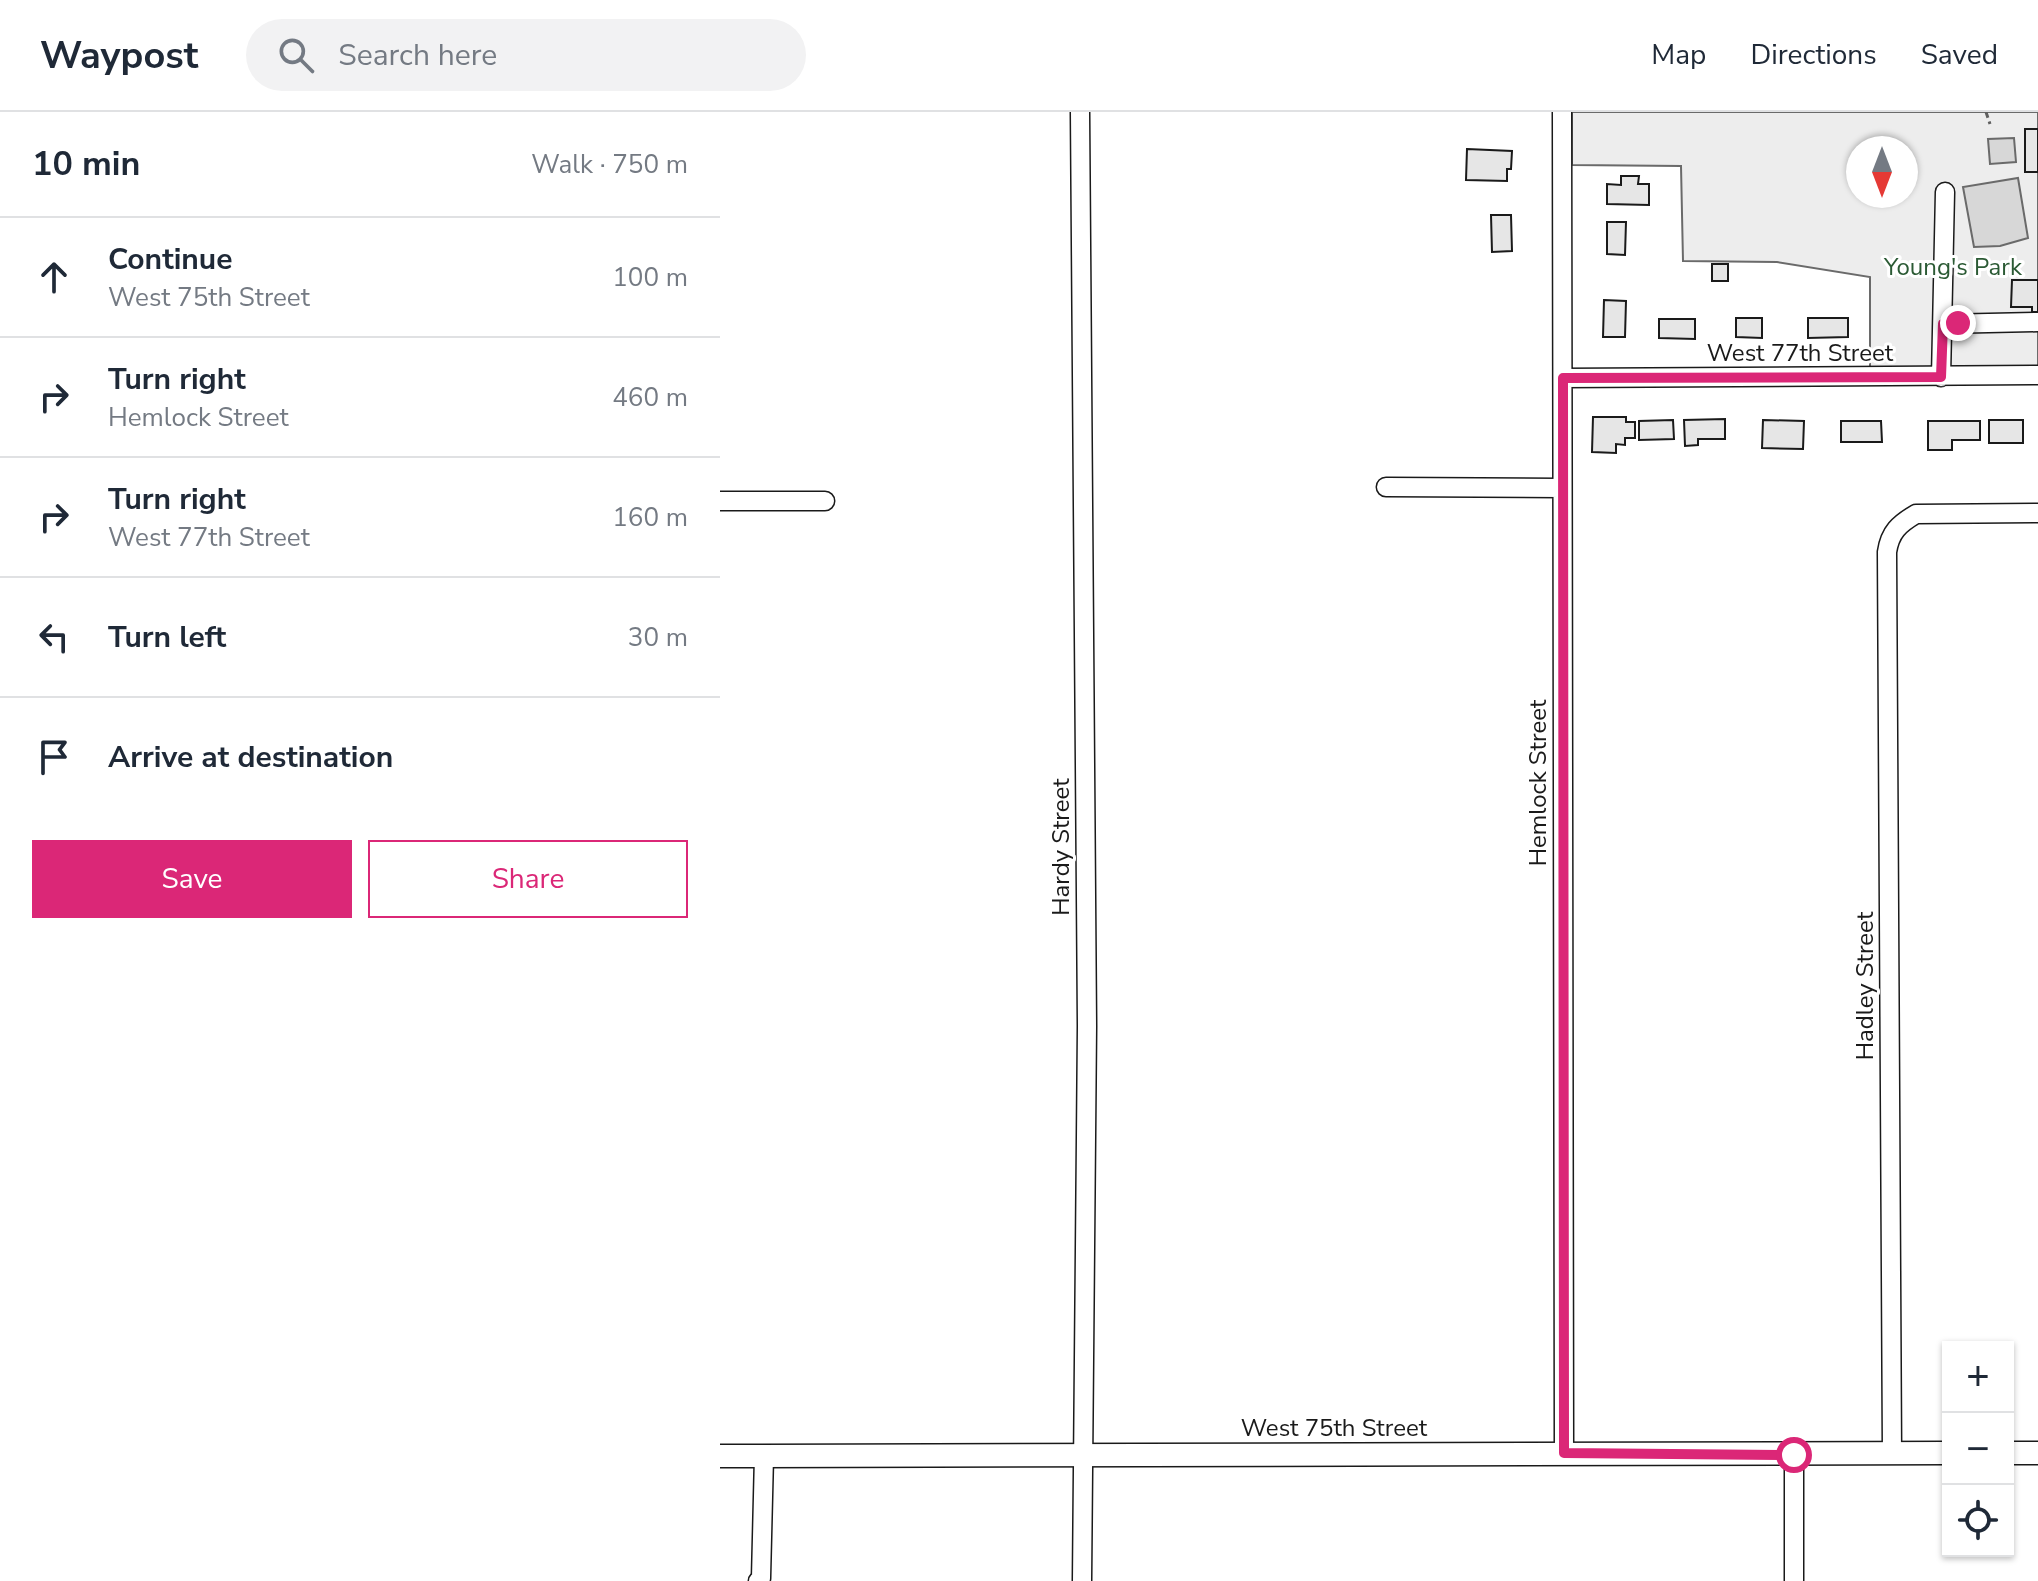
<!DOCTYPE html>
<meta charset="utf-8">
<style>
body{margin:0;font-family:"Nunito Sans",sans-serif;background:#f2f2f3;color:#1f2937}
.controls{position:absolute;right:24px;bottom:24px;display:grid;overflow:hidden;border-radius:0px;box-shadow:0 2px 6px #0004}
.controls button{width:72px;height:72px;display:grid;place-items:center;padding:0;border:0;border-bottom:2px solid #e0e1e3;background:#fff;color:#1f2937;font:40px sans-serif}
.compass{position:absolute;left:1126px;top:24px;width:72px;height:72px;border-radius:50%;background:#fff;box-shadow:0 2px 6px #0004;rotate:180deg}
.stop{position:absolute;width:24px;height:24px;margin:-18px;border:6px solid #db2777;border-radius:50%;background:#fff}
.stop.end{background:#db2777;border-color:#fff;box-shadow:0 2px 8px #0008}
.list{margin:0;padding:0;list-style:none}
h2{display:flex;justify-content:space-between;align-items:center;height:104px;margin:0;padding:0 32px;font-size:34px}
h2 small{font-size:26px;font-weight:400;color:#747a83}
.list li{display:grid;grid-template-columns:52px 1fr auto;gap:24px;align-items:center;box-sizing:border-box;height:120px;padding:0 32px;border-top:2px solid #e0e1e3}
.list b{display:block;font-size:30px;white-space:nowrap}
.list p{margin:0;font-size:26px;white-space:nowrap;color:#747a83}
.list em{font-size:26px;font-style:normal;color:#747a83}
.actions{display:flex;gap:16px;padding:24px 32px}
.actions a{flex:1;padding:18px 0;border:2px solid #db2777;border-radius:0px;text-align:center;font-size:28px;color:#db2777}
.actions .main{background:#db2777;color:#fff}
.icon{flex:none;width:44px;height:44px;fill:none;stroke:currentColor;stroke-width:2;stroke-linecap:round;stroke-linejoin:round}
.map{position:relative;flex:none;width:1318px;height:1469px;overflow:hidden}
header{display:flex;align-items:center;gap:48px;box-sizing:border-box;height:112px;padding:0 40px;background:#fff;border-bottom:2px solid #e0e1e3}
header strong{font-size:38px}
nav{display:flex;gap:44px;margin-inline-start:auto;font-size:28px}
.search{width:560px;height:72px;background:#f2f2f3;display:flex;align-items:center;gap:20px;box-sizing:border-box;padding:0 28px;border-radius:44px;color:#747a83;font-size:30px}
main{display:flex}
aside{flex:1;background:#fff}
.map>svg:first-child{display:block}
.built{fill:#ededed;stroke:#6a6a6a;stroke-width:2;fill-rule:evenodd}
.water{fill:#d7d7d7;stroke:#6a6a6a;stroke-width:2}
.building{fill:#e6e6e6;stroke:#1a1a1a;stroke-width:2}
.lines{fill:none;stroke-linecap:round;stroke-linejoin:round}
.minor-casing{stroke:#1a1a1a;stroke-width:21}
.major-casing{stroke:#1a1a1a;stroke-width:25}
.path{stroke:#5f5f5f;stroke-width:3;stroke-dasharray:6 4;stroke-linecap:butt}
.minor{stroke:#fff;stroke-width:18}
.major{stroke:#fff;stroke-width:22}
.route{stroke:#db2777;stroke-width:10}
.labels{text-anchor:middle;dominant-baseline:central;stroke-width:6;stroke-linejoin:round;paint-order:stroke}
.park-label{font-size:24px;fill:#2b5a34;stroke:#fff}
.street-label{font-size:24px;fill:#1a1a1a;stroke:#fff}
</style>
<header>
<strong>Waypost</strong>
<div class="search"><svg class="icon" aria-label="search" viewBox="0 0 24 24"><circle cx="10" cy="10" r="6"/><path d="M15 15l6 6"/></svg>Search here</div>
<nav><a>Map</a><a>Directions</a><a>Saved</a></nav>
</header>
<main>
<aside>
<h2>10 min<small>Walk · 750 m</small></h2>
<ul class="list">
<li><svg class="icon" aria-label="ahead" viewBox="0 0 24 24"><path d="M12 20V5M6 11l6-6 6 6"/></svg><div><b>Continue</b><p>West 75th Street</p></div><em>100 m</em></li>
<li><svg class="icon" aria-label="right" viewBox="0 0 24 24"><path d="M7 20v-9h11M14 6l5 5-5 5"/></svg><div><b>Turn right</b><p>Hemlock Street</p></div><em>460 m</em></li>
<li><svg class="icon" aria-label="right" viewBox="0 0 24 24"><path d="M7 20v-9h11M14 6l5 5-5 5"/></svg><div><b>Turn right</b><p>West 77th Street</p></div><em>160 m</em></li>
<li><svg class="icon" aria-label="left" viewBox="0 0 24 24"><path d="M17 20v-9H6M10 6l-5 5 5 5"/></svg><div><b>Turn left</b></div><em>30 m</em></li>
<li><svg class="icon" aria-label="arrive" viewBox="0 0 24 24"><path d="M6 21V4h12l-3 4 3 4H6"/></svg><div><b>Arrive at destination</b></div></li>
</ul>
<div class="actions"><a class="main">Save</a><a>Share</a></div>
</aside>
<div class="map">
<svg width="1318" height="1469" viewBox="0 0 1318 1469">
<rect width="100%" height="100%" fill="#fff"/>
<path class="built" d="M 852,0 L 1318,0 L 1318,257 L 1150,257 L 1150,165 L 1057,150 L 963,149 L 961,54 L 852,53 ZM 1138,36 L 1186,36 L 1186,84 L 1138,84 Z"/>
<path class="water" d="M 1294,26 L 1296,50 L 1270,52 L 1268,27 Z
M 1298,66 L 1308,126 L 1280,134 L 1254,135 L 1243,75 Z"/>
<path class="building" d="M 1305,17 L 1318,17 L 1318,60 L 1305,60 Z
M 747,37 L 792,39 L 791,57 L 787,57 L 787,69 L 746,68 Z
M 901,64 L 919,64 L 918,72 L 929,72 L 929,93 L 887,92 L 887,72 L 901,73 Z
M 771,103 L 791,103 L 792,139 L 772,140 Z
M 887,110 L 906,110 L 905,143 L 887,142 Z
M 992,152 L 1008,152 L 1008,169 L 992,169 Z
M 1292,168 L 1318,168 L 1318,200 L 1312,200 L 1312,195 L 1291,195 Z
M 884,188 L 906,189 L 905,225 L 883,225 Z
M 1016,206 L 1042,206 L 1042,226 L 1016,225 Z
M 1088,206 L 1128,206 L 1128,225 L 1088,226 Z
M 939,207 L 975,207 L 975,227 L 939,226 Z
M 873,305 L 906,305 L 906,310 L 915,310 L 915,326 L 905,326 L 905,333 L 896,332 L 896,341 L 872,340 Z
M 1005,307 L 1005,327 L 978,327 L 978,333 L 965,334 L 964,308 Z
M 953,308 L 954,327 L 919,328 L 919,309 Z
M 1043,308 L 1084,309 L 1083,337 L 1042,336 Z
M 1269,308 L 1303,308 L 1303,331 L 1269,331 Z
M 1121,309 L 1161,309 L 1162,330 L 1121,330 Z
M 1208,309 L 1260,309 L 1260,328 L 1232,328 L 1232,338 L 1208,338 Z"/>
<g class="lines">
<defs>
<path id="minor" d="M 360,0 L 367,914 L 362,1469
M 842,0 L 844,1341
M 1223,212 L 1318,210
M 1221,265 L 1225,80
M 843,266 L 1318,263
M 666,375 L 841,376
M 0,389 L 105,389
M 1172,1341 L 1167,440 C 1170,420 1179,412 1196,402 L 1318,401
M 1074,1343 L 1074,1469
M 38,1469 L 41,1466 L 44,1344"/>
<path id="major" d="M 1288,1341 L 1318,1341
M 0,1344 L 1228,1341"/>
</defs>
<use href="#minor" class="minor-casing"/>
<use href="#major" class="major-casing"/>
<path class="path" d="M 1266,0 L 1270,12"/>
<use href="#minor" class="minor"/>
<use href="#major" class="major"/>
</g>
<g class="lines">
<path class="route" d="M 1074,1343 L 844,1341 L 843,266 L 1221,265 L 1223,212 L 1238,211"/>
</g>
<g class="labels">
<g class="park-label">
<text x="1233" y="155">Young's Park</text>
</g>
<g class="street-label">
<text x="1080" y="241">West 77th Street</text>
<text transform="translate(818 671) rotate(-90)">Hemlock Street</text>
<text transform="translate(341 735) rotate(-90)">Hardy Street</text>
<text transform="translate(1145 874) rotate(-90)">Hadley Street</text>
<text x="614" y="1316">West 75th Street</text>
</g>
</g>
</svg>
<div class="controls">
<button>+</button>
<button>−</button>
<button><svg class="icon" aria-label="locate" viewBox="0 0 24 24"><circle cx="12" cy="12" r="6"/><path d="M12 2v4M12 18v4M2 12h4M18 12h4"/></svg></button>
</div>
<svg class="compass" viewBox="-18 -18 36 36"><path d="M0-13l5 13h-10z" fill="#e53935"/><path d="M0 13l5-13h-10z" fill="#747a83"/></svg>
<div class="stop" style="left:1074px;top:1343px"></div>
<div class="stop end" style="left:1238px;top:211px"></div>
</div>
</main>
